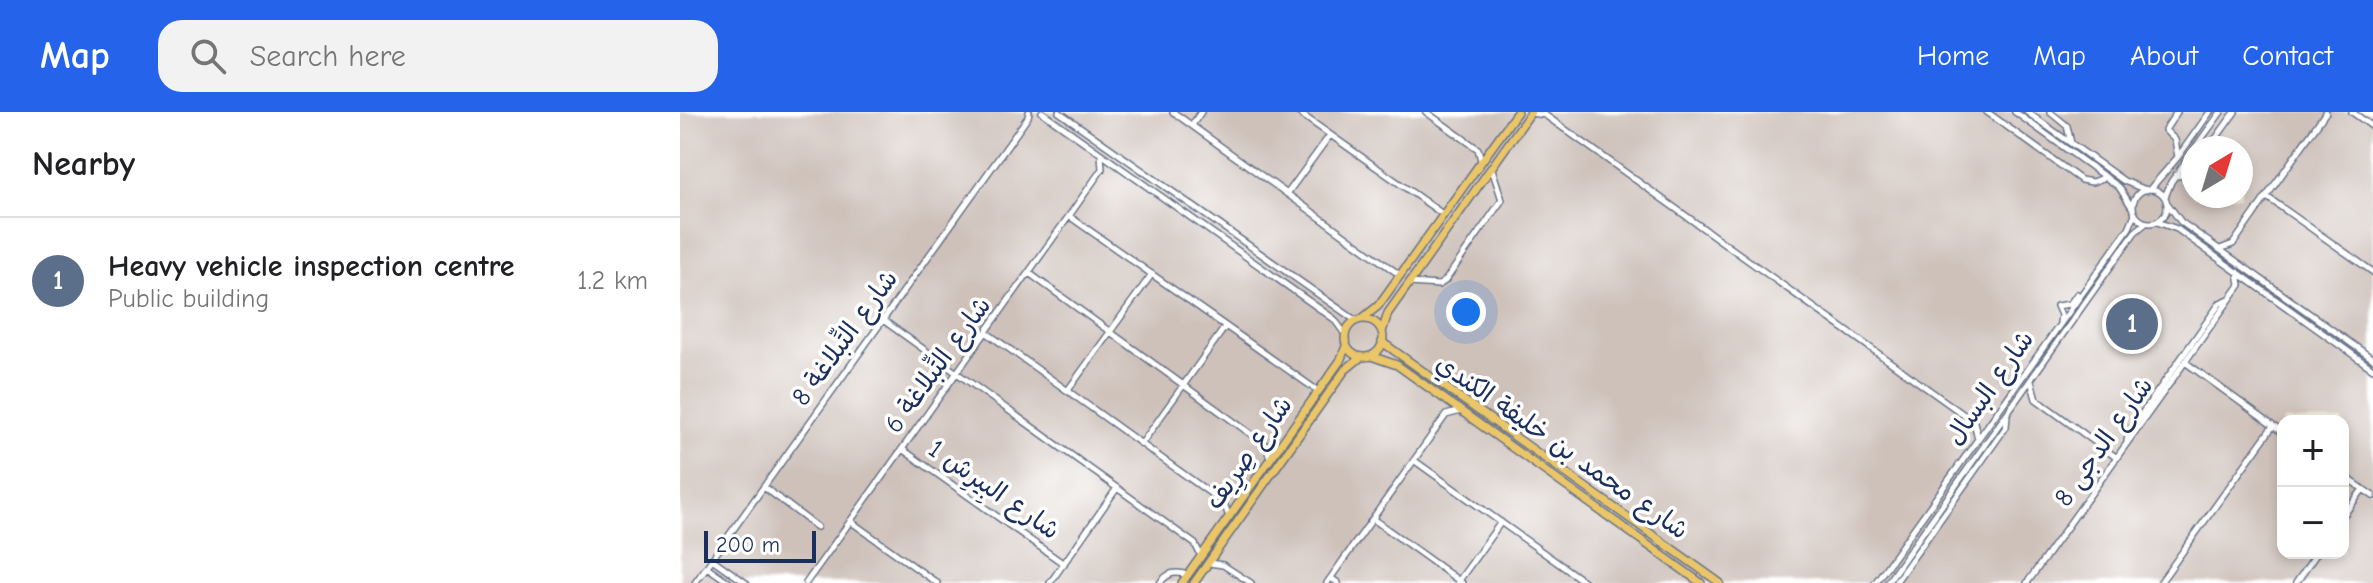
<!DOCTYPE html>
<meta charset="utf-8">
<style>
body{margin:0;font-family:"Comic Neue","Playpen Sans Arabic",sans-serif;background:#f2f2f2;color:#202124}
.controls{position:absolute;right:24px;bottom:24px;display:grid;overflow:hidden;border-radius:16px;box-shadow:0 4px 12px #0003}
.controls button{width:72px;height:72px;display:grid;place-items:center;padding:0;border:0;border-bottom:2px solid #e0e0e0;background:#fff;color:#202124;font:40px sans-serif}
.compass{position:absolute;left:1501px;top:24px;width:72px;height:72px;border-radius:50%;background:#fff;box-shadow:0 4px 12px #0003;rotate:38deg}
.scale{position:absolute;left:24px;bottom:20px;width:112px;box-sizing:border-box;padding-left:8px;border:4px solid #1b2f5e;border-top:0;font-size:22px;line-height:28px;white-space:nowrap;color:#1b2f5e;-webkit-text-stroke:6px #fff;paint-order:stroke}
.you{position:absolute;left:786px;top:200px;width:28px;height:28px;margin:-20px;border:6px solid #fff;border-radius:50%;background:#1a73e8;box-shadow:0 0 0 12px #1a73e833}
.badge{display:grid;place-items:center;width:52px;height:52px;border-radius:50%;background:#2563eb;color:#fff;font-size:26px;font-weight:700}
.pin{position:absolute;translate:-50% -50%;border:4px solid #fff;box-shadow:0 2px 8px #0006}
.list{margin:0;padding:0;list-style:none}
h2{display:flex;justify-content:space-between;align-items:center;height:104px;margin:0;padding:0 32px;font-size:34px}
h2 small{font-size:26px;font-weight:400;color:#757577}
.list li{display:grid;grid-template-columns:52px 1fr auto;gap:24px;align-items:center;box-sizing:border-box;height:128px;padding:0 32px;border-top:2px solid #e0e0e0}
.list b{display:block;font-size:30px;white-space:nowrap}
.list p{margin:0;font-size:26px;white-space:nowrap;color:#757577}
.list em{font-size:26px;font-style:normal;color:#757577}
.icon{flex:none;width:44px;height:44px;fill:none;stroke:currentColor;stroke-width:2;stroke-linecap:round;stroke-linejoin:round}
.map{position:relative;flex:none;width:1693px;height:471px;overflow:hidden}
header{display:flex;align-items:center;gap:48px;box-sizing:border-box;height:112px;padding:0 40px;background:#2563eb;color:#fff}
header strong{font-size:38px}
nav{display:flex;gap:44px;margin-inline-start:auto;font-size:28px}
.search{width:560px;height:72px;background:#f2f2f2;display:flex;align-items:center;gap:20px;box-sizing:border-box;padding:0 28px;border-radius:24px;color:#757577;font-size:30px}
main{display:flex}
aside{flex:1;background:#fff}
.map>svg:first-child{display:block}
.industrial{fill:#cec1ba;fill-rule:evenodd}
.lines{fill:none;stroke-linecap:round;stroke-linejoin:round}
.minor-casing{stroke:#667188;stroke-width:8}
.major-casing{stroke:#667188;stroke-width:10}
.minor{stroke:#fff;stroke-width:5}
.major{stroke:#ebc669;stroke-width:7}
.labels{text-anchor:middle;dominant-baseline:central;stroke-width:7;stroke-linejoin:round;paint-order:stroke}
.street-label{font-size:26px;fill:#1b2f5e;stroke:#fff}
</style>
<header>
<strong>Map</strong>
<div class="search"><svg class="icon" aria-label="search" viewBox="0 0 24 24"><circle cx="10" cy="10" r="6"/><path d="M15 15l6 6"/></svg>Search here</div>
<nav><a>Home</a><a>Map</a><a>About</a><a>Contact</a></nav>
</header>
<main>
<aside>
<h2>Nearby<small></small></h2>
<ul class="list">
<li><span class="badge" style="background:#5c6f8a">1</span><div><b>Heavy vehicle inspection centre</b><p>Public building</p></div><em>1.2 km</em></li>
</ul>
</aside>
<div class="map">
<svg width="1693" height="471" viewBox="0 0 1693 471">
<rect width="100%" height="100%" fill="#fff"/>
<filter id="ink" filterUnits="userSpaceOnUse"><feTurbulence type="fractalNoise" baseFrequency=".0125" numOctaves="2"/><feDisplacementMap in="SourceGraphic" scale="16" xChannelSelector="R" yChannelSelector="G"/><feConvolveMatrix kernelMatrix="1 2 1 2 8 2 1 2 1" color-interpolation-filters="sRGB"/></filter>
<filter id="wash" filterUnits="userSpaceOnUse"><feTurbulence type="fractalNoise" baseFrequency=".006" numOctaves="4" result="noise"/><feDisplacementMap in="SourceGraphic" scale="32" xChannelSelector="R" yChannelSelector="G"/><feGaussianBlur stdDeviation="1.8" result="paint"/><feColorMatrix in="noise" values="0 0 0 0 0 0 0 0 0 0 0 0 0 0 0 0 0 1.4 0 .05"/><feComposite in="paint" operator="in"/></filter>
<g filter="url(#wash)">
<rect width="100%" height="100%" fill="#f0ecd7"/>
<path class="industrial" d="M 0,0 L 1693,0 L 1693,471 L 0,471 ZM 1513,36 L 1561,36 L 1561,84 L 1513,84 ZM 1603,309 L 1663,309 L 1663,441 L 1603,441 Z"/>
</g>
<g filter="url(#ink)">
<g class="lines">
<defs>
<path id="minor" d="M 362,0 L 654,207 L 665,222
M 379,0 L 675,208
M 493,0 L 720,163
M 618,0 L 764,103
M 746,0 L 798,37 L 801,48
M 1307,0 L 1401,68 L 1412,70 L 1426,65
M 1335,0 L 1439,75 L 1453,97
M 1347,0 L 1444,69 L 1466,78
M 1370,0 L 1387,14 L 1391,31
M 1497,0 L 1485,18 L 1495,28 L 1498,45
M 1672,0 L 1693,15
M 850,1 L 865,3 L 1294,310 L 1298,327
M 512,13 L 521,0
M 1515,36 L 1541,0
M 1529,36 L 1555,0
M 1496,64 L 1505,63 L 1513,58
M 1470,77 L 1498,45 L 1530,0
M1453 94a17 17 0 1 1 34 0a17 17 0 1 1-34 0Z
M 607,82 L 650,23
M 1485,85 L 1491,70 L 1513,39
M 1587,85 L 1693,160
M 1487,91 L 1501,110 L 1693,247
M 389,104 L 638,279
M 1477,110 L 1497,117 L 1693,257
M 1540,137 L 1553,132 L 1646,0
M 349,161 L 586,333 L 590,346
M 729,171 L 759,173 L 765,169 L 822,88 L 812,57
M 203,208 L 515,432 L 521,444
M 1380,210 L 1381,203 L 1377,194 L 1390,192 L 1397,182
M 307,221 L 544,391 L 549,405
M 1505,250 L 1603,321
M 1351,269 L 1356,287 L 1437,346
M 388,278 L 472,162
M 1447,329 L 1449,320 L 1540,191 L 1549,187
M 462,331 L 545,215
M 222,337 L 384,452
M 735,349 L 906,471
M 1663,363 L 1693,384
M 84,375 L 137,415
M 1663,404 L 1683,377
M 693,407 L 782,471
M 170,409 L 257,471
M 32,447 L 66,471
M 529,451 L 543,453 L 571,471
M 27,455 L 50,471
M 651,466 L 658,471
M 778,470 L 821,410
M 15,471 L 348,5 L 349,0
M 126,471 L 389,104 L 422,57 L 421,43
M 370,471 L 437,376
M 480,471 C 488,460 496,459 508,463
M 647,471 L 766,303 L 781,299
M 1195,471 L 1449,116 L 1455,102
M 1207,471 L 1455,120 L 1466,111
M 1215,471 L 1326,315 L 1327,304
M 1347,471 L 1560,173 L 1558,160
M 1480,471 L 1593,314
M 1616,471 L 1637,441"/>
<path id="major" d="M 683,206 L 698,194 L 837,0
M665 226a19 19 0 1 1 38 0a19 19 0 1 1-38 0Z
M 702,220 L 708,201 L 851,0
M 702,230 L 1040,471
M 691,244 L 717,253 L 1021,471
M 502,471 L 660,249 L 666,234
M 514,471 L 665,258 L 681,245"/>
</defs>
<use href="#minor" class="minor-casing"/>
<use href="#major" class="major-casing"/>
<use href="#minor" class="minor"/>
<use href="#major" class="major"/>
</g>
</g>
<g class="labels">
<g class="street-label">
<text transform="translate(165 226) rotate(-54)">شارع التِّبلاغة 8</text>
<text transform="translate(258 253) rotate(-54)">شارع التِّبلاغة 6</text>
<text transform="translate(1310 276) rotate(-55)">شارع البسال</text>
<text transform="translate(1424 330) rotate(-55)">شارع الدجى 8</text>
<text transform="translate(882 335) rotate(35)">شارع محمد بن خليفة الكندي</text>
<text transform="translate(569 341) rotate(-55)">شارع صِرِيف</text>
<text transform="translate(314 378) rotate(35)">شارع البِيرِش 1</text>
</g>
</g>
</svg>
<div class="controls">
<button>+</button>
<button>−</button>
</div>
<svg class="compass" viewBox="-18 -18 36 36"><path d="M0-13l5 13h-10z" fill="#e53935"/><path d="M0 13l5-13h-10z" fill="#757577"/></svg>
<div class="scale">200 m</div>
<div class="you"></div>
<div class="pin badge" style="left:1452px;top:212px;background:#5c6f8a">1</div>
</div>
</main>
